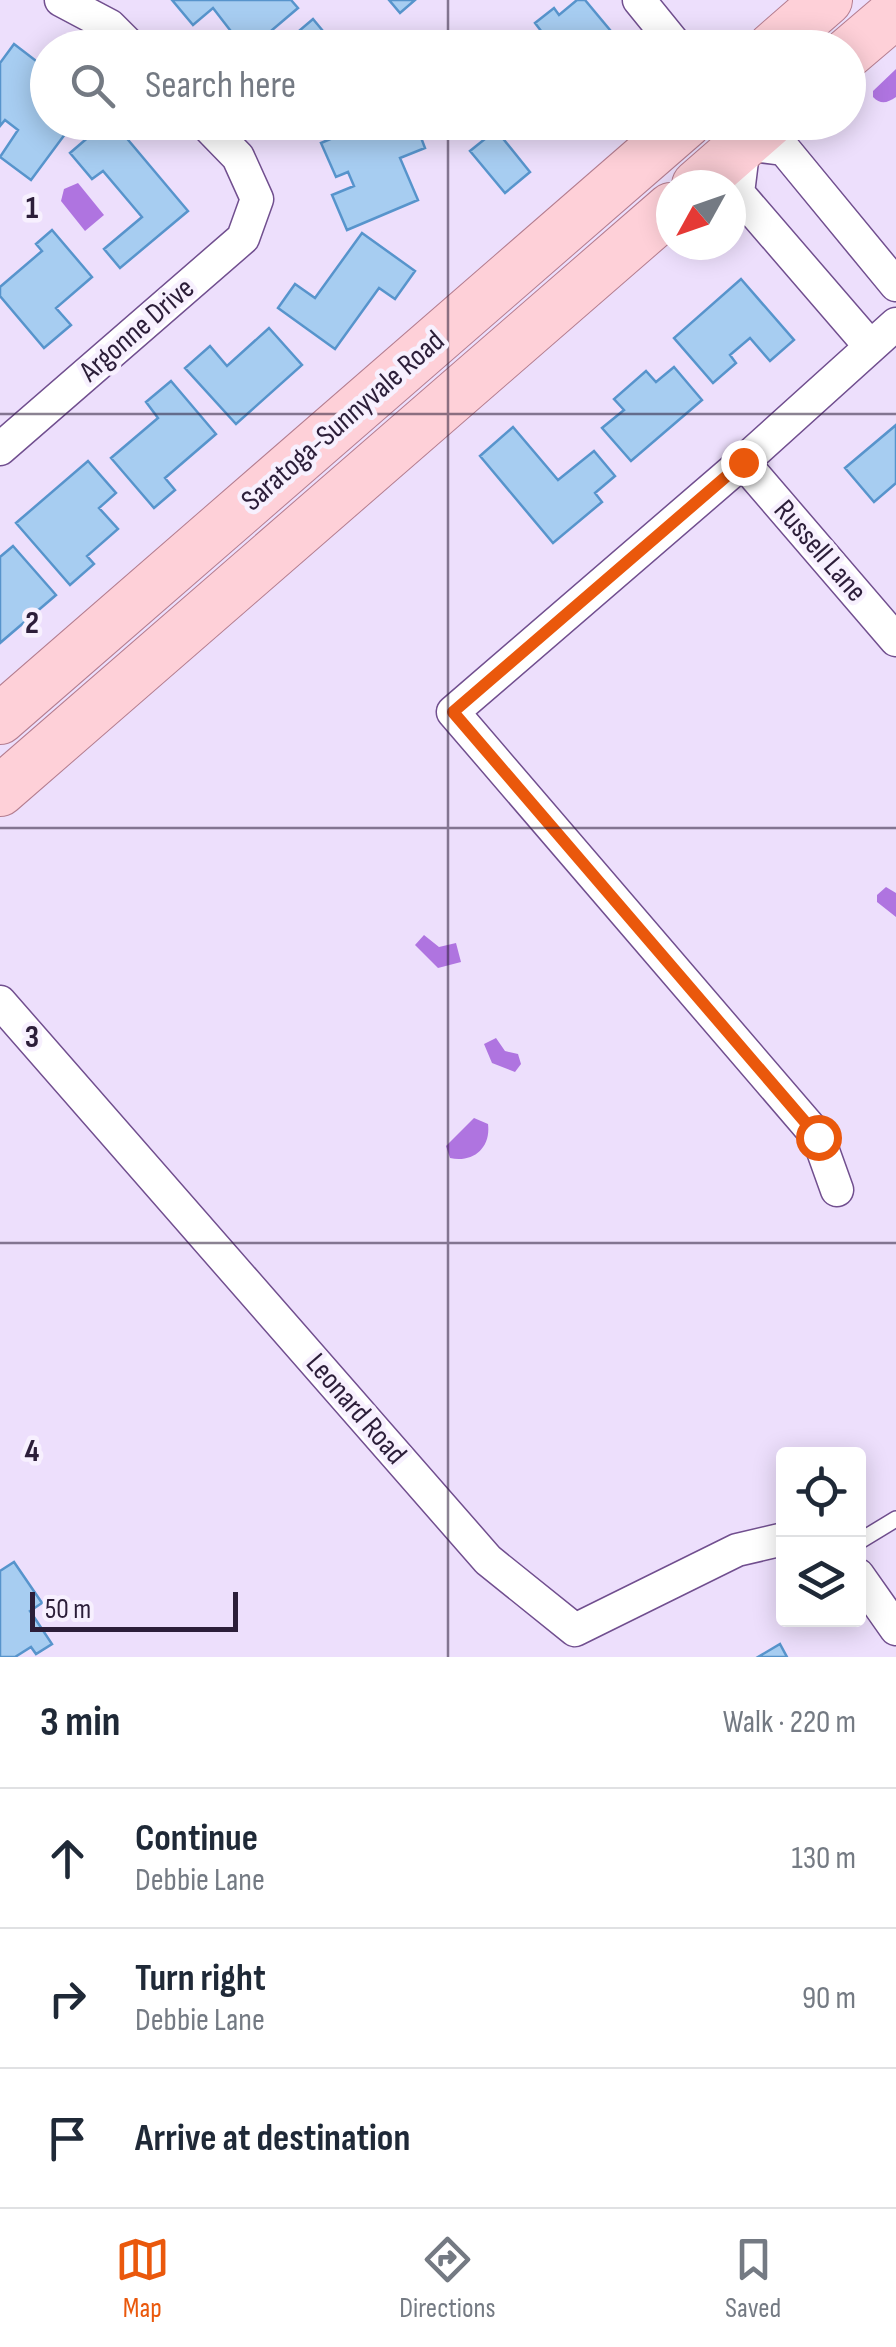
<!DOCTYPE html>
<meta charset="utf-8">
<style>
body{margin:0;font-family:"Sofia Sans Condensed",sans-serif;background:#f6f6f7;color:#1f2937}
.controls{position:absolute;right:30px;bottom:30px;display:grid;overflow:hidden;border-radius:10px;box-shadow:0 5px 25px #0003}
.controls button{width:90px;height:90px;display:grid;place-items:center;padding:0;border:0;border-bottom:2px solid #e0e1e3;background:#fff;color:#1f2937;font:50px sans-serif}
.compass{position:absolute;left:656px;top:170px;width:90px;height:90px;border-radius:50%;background:#fff;box-shadow:0 5px 25px #0003;rotate:230deg}
.scale{position:absolute;left:30px;bottom:25px;width:208px;box-sizing:border-box;padding-left:10px;border:5px solid #2c1e39;border-top:0;font-size:28px;line-height:35px;white-space:nowrap;color:#2c1e39;-webkit-text-stroke:8px #f7f0fe;paint-order:stroke}
.stop{position:absolute;width:30px;height:30px;margin:-22px;border:8px solid #ea580c;border-radius:50%;background:#fff}
.stop.end{background:#ea580c;border-color:#fff;box-shadow:0 2px 10px #0008}
.list{margin:0;padding:0;list-style:none}
h2{display:flex;justify-content:space-between;align-items:center;height:130px;margin:0;padding:0 40px;font-size:42px}
h2 small{font-size:32px;font-weight:400;color:#747a83}
.list li{display:grid;grid-template-columns:65px 1fr auto;gap:30px;align-items:center;box-sizing:border-box;height:140px;padding:0 40px;border-top:2px solid #e0e1e3}
.list b{display:block;font-size:38px;white-space:nowrap}
.list p{margin:0;font-size:32px;white-space:nowrap;color:#747a83}
.list em{font-size:32px;font-style:normal;color:#747a83}
.icon{flex:none;width:55px;height:55px;fill:none;stroke:currentColor;stroke-width:2;stroke-linecap:round;stroke-linejoin:round}
.map{position:relative;flex:none;width:896px;height:1657px;overflow:hidden}
.search{position:absolute;background:#fff;box-shadow:0 5px 25px #0003;left:30px;right:30px;top:30px;height:110px;display:flex;align-items:center;gap:25px;box-sizing:border-box;padding:0 35px;border-radius:55px;color:#747a83;font-size:38px}
.sheet{height:550px;background:#fff}
nav{display:flex;justify-content:space-around;align-items:center;box-sizing:border-box;height:140px;border-top:2px solid #e0e1e3;background:#fff;font-size:28px;color:#747a83}
nav a{display:grid;justify-items:center;gap:5px}
nav .on{color:#ea580c}
.map>svg:first-child{display:block}
.water{fill:#af74e0}
.building{fill:#a7cdf1;stroke:#5794cc;stroke-width:2.5}
.lines{fill:none;stroke-linecap:round;stroke-linejoin:round}
.lane-casing{stroke:#714f8f;stroke-width:18}
.street-casing{stroke:#714f8f;stroke-width:35}
.primary-casing{stroke:#b47d8f;stroke-width:52}
.lane{stroke:#fff;stroke-width:15}
.street{stroke:#fff;stroke-width:32}
.primary{stroke:#fed0d8;stroke-width:50}
.route{stroke:#ea580c;stroke-width:12}
.grid{fill:none;stroke:#2c1e39;stroke-width:2.5;stroke-opacity:0.55}
.labels{text-anchor:middle;dominant-baseline:central;stroke-width:9;stroke-linejoin:round;paint-order:stroke}
.street-label{font-size:30px;fill:#2c1e39;stroke:#f7f0fe}
.grid-label{font-size:32px;text-anchor:middle;font-weight:bold;fill:#2c1e39;stroke:#f7f0fe;stroke-width:9;stroke-linejoin:round;paint-order:stroke}
</style>
<div class="map">
<svg width="896" height="1657" viewBox="0 0 896 1657">
<rect width="100%" height="100%" fill="#eddffc"/>
<path class="water" d="M 896,69 L 896,97 C 887,103 881,105 873,97 L 873,91 Z
M 78,183 L 104,215 L 85,231 L 61,201 L 64,189 Z
M 886,887 L 896,893 L 896,917 L 877,902 L 877,895 Z
M 424,935 L 439,947 L 456,943 L 461,962 L 438,968 L 415,945 Z
M 496,1038 L 505,1051 L 518,1054 L 521,1064 L 515,1072 L 492,1063 L 484,1044 Z
M 474,1118 L 488,1124 C 491,1148 473,1163 450,1158 L 446,1146 Z"/>
<path class="building" d="M 172,0 L 291,0 L 298,8 L 251,48 L 221,48 L 216,41 L 230,30 L 213,8 L 193,25 Z
M 389,0 L 415,0 L 400,13 Z
M 577,0 L 585,0 L 625,48 L 554,48 L 535,23 L 554,8 L 559,15 Z
M 313,19 L 337,48 L 279,48 Z
M 472,34 L 484,48 L 456,48 Z
M 14,44 L 48,70 L 48,122 L 74,122 L 31,180 L 0,157 L 18,130 L 5,120 L 0,126 L 0,63 Z
M 106,122 L 113,122 L 188,211 L 120,268 L 104,249 L 142,217 L 103,171 L 92,179 L 70,153 Z
M 370,122 L 425,122 L 429,131 L 420,135 L 425,148 L 400,158 L 418,200 L 347,230 L 332,195 L 354,186 L 348,172 L 336,177 L 321,143 Z
M 496,130 L 530,172 L 505,193 L 470,151 Z
M 52,230 L 92,277 L 56,308 L 71,325 L 44,348 L 0,296 L 0,287 L 42,251 L 36,244 Z
M 362,233 L 415,271 L 395,299 L 379,288 L 335,349 L 278,308 L 295,284 L 315,298 Z
M 741,279 L 794,340 L 770,361 L 750,338 L 730,355 L 736,363 L 713,383 L 674,338 Z
M 269,328 L 302,365 L 236,424 L 185,368 L 210,346 L 227,366 Z
M 674,367 L 702,400 L 631,461 L 602,428 L 624,410 L 614,399 L 646,371 L 656,382 Z
M 171,381 L 216,434 L 165,478 L 175,490 L 154,508 L 111,458 L 158,418 L 146,402 Z
M 896,425 L 896,483 L 874,502 L 845,468 Z
M 513,427 L 558,480 L 594,451 L 615,476 L 595,493 L 602,502 L 553,543 L 480,456 Z
M 88,461 L 116,493 L 99,508 L 118,529 L 87,556 L 94,564 L 70,585 L 16,523 Z
M 13,546 L 56,595 L 0,643 L 0,557 Z
M 14,1562 L 42,1603 L 30,1611 L 52,1644 L 36,1654 L 31,1647 L 15,1657 L 0,1657 L 0,1571 Z
M 780,1644 L 787,1657 L 758,1657 Z"/>
<g class="lines">
<defs>
<path id="lane" d="M 858,1542 L 896,1519"/>
<path id="street" d="M 61,0 L 110,26 L 132,48
M 639,0 L 678,48
M 870,346 L 738,193 L 744,144 L 784,149 L 896,285
M 0,449 L 243,238 L 257,199 L 238,157 L 204,122
M 743,462 L 896,640
M 0,1002 L 488,1560 L 575,1630 L 737,1550 L 784,1539
M 837,1190 L 818,1137 L 453,712 L 743,462 L 896,324
M 858,1575 L 896,1629"/>
<path id="primary" d="M 772,48 L 827,0
M 848,53 L 896,12
M 697,185 L 769,122
M 0,719 L 687,122
M 0,791 L 671,208"/>
</defs>
<use href="#lane" class="lane-casing"/>
<use href="#street" class="street-casing"/>
<use href="#primary" class="primary-casing"/>
<use href="#lane" class="lane"/>
<use href="#street" class="street"/>
<use href="#primary" class="primary"/>
</g>
<g class="lines">
<path class="route" d="M 743,462 L 453,712 L 818,1137"/>
</g>
<path class="grid" d="M 448,0 L 448,48M 448,122 L 448,1657M 0,414 L 896,414M 0,828 L 896,828M 0,1243 L 896,1243"/>
<g class="labels">
<g class="street-label">
<text transform="translate(137 330) rotate(-41)">Argonne Drive</text>
<text transform="translate(343 421) rotate(-41)">Saratoga-Sunnyvale Road</text>
<text transform="translate(820 551) rotate(49)">Russell Lane</text>
<text transform="translate(356 1409) rotate(49)">Leonard Road</text>
</g>
</g>
<g class="grid-label">
<text x="32" y="218">1</text>
<text x="32" y="633">2</text>
<text x="32" y="1047">3</text>
<text x="32" y="1461">4</text>
</g>
</svg>
<div class="controls">
<button><svg class="icon" aria-label="locate" viewBox="0 0 24 24"><circle cx="12" cy="12" r="6"/><path d="M12 2v4M12 18v4M2 12h4M18 12h4"/></svg></button>
<button><svg class="icon" aria-label="layers" viewBox="0 0 24 24"><path d="M12 4l9 5-9 5-9-5zM3 14l9 5 9-5"/></svg></button>
</div>
<svg class="compass" viewBox="-18 -18 36 36"><path d="M0-13l5 13h-10z" fill="#e53935"/><path d="M0 13l5-13h-10z" fill="#747a83"/></svg>
<div class="scale">50 m</div>
<div class="stop" style="left:818px;top:1137px"></div>
<div class="stop end" style="left:743px;top:462px"></div>
<div class="search"><svg class="icon" aria-label="search" viewBox="0 0 24 24"><circle cx="10" cy="10" r="6"/><path d="M15 15l6 6"/></svg>Search here</div>
</div>
<section class="sheet">
<h2>3 min<small>Walk · 220 m</small></h2>
<ul class="list">
<li><svg class="icon" aria-label="ahead" viewBox="0 0 24 24"><path d="M12 20V5M6 11l6-6 6 6"/></svg><div><b>Continue</b><p>Debbie Lane</p></div><em>130 m</em></li>
<li><svg class="icon" aria-label="right" viewBox="0 0 24 24"><path d="M7 20v-9h11M14 6l5 5-5 5"/></svg><div><b>Turn right</b><p>Debbie Lane</p></div><em>90 m</em></li>
<li><svg class="icon" aria-label="arrive" viewBox="0 0 24 24"><path d="M6 21V4h12l-3 4 3 4H6"/></svg><div><b>Arrive at destination</b></div></li>
</ul>
</section>
<nav>
<a class="on"><svg class="icon" aria-label="map" viewBox="0 0 24 24"><path d="M3 6l6-2 6 2 6-2v14l-6 2-6-2-6 2zM9 4v14M15 6v14"/></svg>Map</a>
<a><svg class="icon" aria-label="directions" viewBox="0 0 24 24"><path d="M12 3l9 9-9 9-9-9zM9 14v-3h6M13 9l2 2-2 2"/></svg>Directions</a>
<a><svg class="icon" aria-label="saved" viewBox="0 0 24 24"><path d="M7 4h10v16l-5-4-5 4z"/></svg>Saved</a>
</nav>
